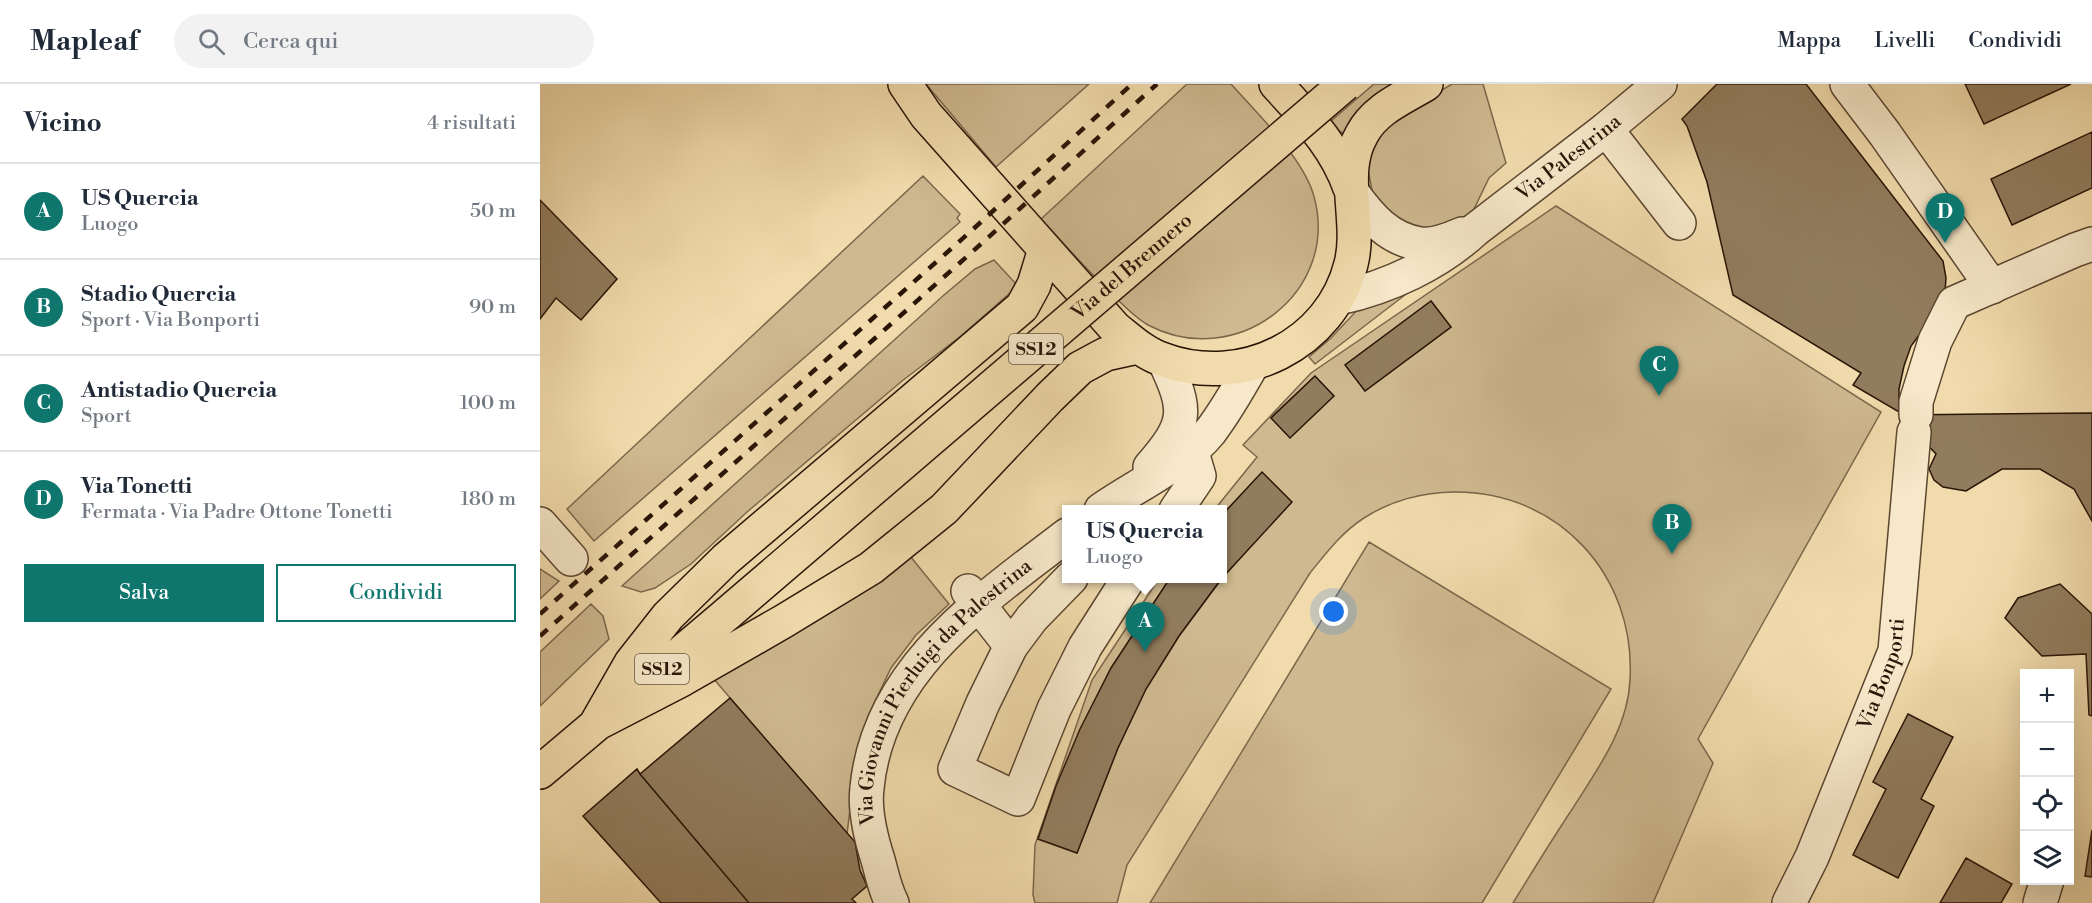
<!DOCTYPE html>
<html lang="it">
<meta charset="utf-8">
<style>
body{margin:0;font-family:"Libre Bodoni",serif;background:#f2f2f3;color:#1f2937}
.controls{position:absolute;right:18px;bottom:18px;display:grid;overflow:hidden;border-radius:0px;box-shadow:0 6px 24px #0002}
.controls button{width:54px;height:54px;display:grid;place-items:center;padding:0;border:0;border-bottom:2px solid #e0e1e3;background:#fff;color:#1f2937;font:30px sans-serif}
.you{position:absolute;left:794px;top:528px;width:21px;height:21px;margin:-15px;border:4px solid #fff;border-radius:50%;background:#1a73e8;box-shadow:0 0 0 9px #1a73e833}
.badge{display:grid;place-items:center;width:39px;height:39px;border-radius:50%;background:#0f766e;color:#fff;font-size:20px;font-weight:700}
.pin{position:absolute;translate:-50% -50px;filter:drop-shadow(0 2px 3px #0008)}
.pin::after{content:'';position:absolute;top:32px;width:21px;height:18px;background:inherit;clip-path:polygon(0 0,100% 0,50% 100%)}
.popup{position:absolute;left:522px;top:421px;width:165px;height:78px;box-sizing:border-box;display:grid;place-content:center;border-radius:0px;background:#fff;filter:drop-shadow(0 2px 4px #0005);font-size:20px;white-space:nowrap;color:#747a83}
.popup b{font-size:22px;color:#1f2937}
.popup::after{content:'';position:absolute;left:50%;top:100%;margin-left:-12px;border:12px solid transparent;border-top-color:#fff}
.list{margin:0;padding:0;list-style:none}
h2{display:flex;justify-content:space-between;align-items:center;height:78px;margin:0;padding:0 24px;font-size:26px}
h2 small{font-size:20px;font-weight:400;color:#747a83}
.list li{display:grid;grid-template-columns:39px 1fr auto;gap:18px;align-items:center;box-sizing:border-box;height:96px;padding:0 24px;border-top:2px solid #e0e1e3}
.list b{display:block;font-size:22px;white-space:nowrap}
.list p{margin:0;font-size:20px;white-space:nowrap;color:#747a83}
.list em{font-size:20px;font-style:normal;color:#747a83}
.actions{display:flex;gap:12px;padding:18px 24px}
.actions a{flex:1;padding:14px 0;border:2px solid #0f766e;border-radius:0px;text-align:center;font-size:21px;color:#0f766e}
.actions .main{background:#0f766e;color:#fff}
.icon{flex:none;width:33px;height:33px;fill:none;stroke:currentColor;stroke-width:2;stroke-linecap:round;stroke-linejoin:round}
.map{position:relative;flex:none;width:1552px;height:819px;overflow:hidden}
header{display:flex;align-items:center;gap:36px;box-sizing:border-box;height:84px;padding:0 30px;background:#fff;border-bottom:2px solid #e0e1e3}
header strong{font-size:28px}
nav{display:flex;gap:33px;margin-inline-start:auto;font-size:21px}
.search{width:420px;height:54px;background:#f2f2f3;display:flex;align-items:center;gap:15px;box-sizing:border-box;padding:0 21px;border-radius:33px;color:#747a83;font-size:22px}
main{display:flex}
aside{flex:1;background:#fff}
.map>svg:first-child{display:block}
.green{fill:#cfb990;stroke:#7c674c;stroke-width:1.5;fill-rule:evenodd}
.building{fill:#917c5d;stroke:#291507;stroke-width:1.5}
.lines{fill:none;stroke-linecap:round;stroke-linejoin:round}
.minor-casing{stroke:#5b4630;stroke-width:36}
.major-casing{stroke:#291507;stroke-width:36}
.minor{stroke:#f6e8c9;stroke-width:33}
.major{stroke:#f1dbac;stroke-width:33}
.rail{stroke:#291507;stroke-width:4.5;stroke-dasharray:10 10;stroke-linecap:butt}
.major-bridge-casing{stroke:#291507;stroke-width:36;stroke-linecap:butt}
.major-bridge{stroke:#f1dbac;stroke-width:33}
.labels{text-anchor:middle;dominant-baseline:central;stroke-width:4.5;stroke-linejoin:round;paint-order:stroke}
.shield{fill:#f6e8c9;stroke:#665441;stroke-width:1.5}
.shield-label{font-size:18px;font-weight:bold;fill:#291507}
.street-label{font-size:20px;fill:#291507;stroke:#f6e8c9}
</style>
<header>
<strong>Mapleaf</strong>
<div class="search"><svg class="icon" aria-label="search" viewBox="0 0 24 24"><circle cx="10" cy="10" r="6"/><path d="M15 15l6 6"/></svg>Cerca qui</div>
<nav><a>Mappa</a><a>Livelli</a><a>Condividi</a></nav>
</header>
<main>
<aside>
<h2>Vicino<small>4 risultati</small></h2>
<ul class="list">
<li><span class="badge">A</span><div><b>US Quercia</b><p>Luogo</p></div><em>50 m</em></li>
<li><span class="badge">B</span><div><b>Stadio Quercia</b><p>Sport · Via Bonporti</p></div><em>90 m</em></li>
<li><span class="badge">C</span><div><b>Antistadio Quercia</b><p>Sport</p></div><em>100 m</em></li>
<li><span class="badge">D</span><div><b>Via Tonetti</b><p>Fermata · Via Padre Ottone Tonetti</p></div><em>180 m</em></li>
</ul>
<div class="actions"><a class="main">Salva</a><a>Condividi</a></div>
</aside>
<div class="map">
<svg width="1552" height="819" viewBox="0 0 1552 819">
<rect width="100%" height="100%" fill="#f1dbac"/>
<filter id="stains"><feTurbulence type="fractalNoise" baseFrequency=".00333" numOctaves="4"/><feColorMatrix values="0 0 0 0 .2 0 0 0 0 .09 0 0 0 0 .02 0 0 0 .5 -.17"/></filter>
<radialGradient id="worn" r=".72"><stop offset=".6" stop-color="#630" stop-opacity="0"/><stop offset="1" stop-color="#630" stop-opacity=".3"/></radialGradient>
<path class="green" d="M 386,0 L 549,0 L 456,83 Z
M 647,0 L 691,0 C 717,29 761,72 773,109 C 803,207 697,288 608,241 C 594,233 582,220 570,208 C 546,185 524,160 501,135 Z
M 834,0 L 857,0 L 807,51 L 799,47 L 791,37 Z
M 912,0 L 943,0 L 966,79 L 949,94 L 933,127 L 921,137 L 895,148 L 864,142 L 833,111 L 828,86 L 829,73 L 834,57 L 853,35 Z
M 383,92 L 420,130 L 417,134 L 420,138 L 54,457 L 27,425 Z
M 1016,122 L 1341,328 L 1158,655 L 1173,679 L 1113,819 L 973,819 C 992,788 1011,757 1031,727 C 1056,687 1088,645 1090,596 C 1096,492 1019,407 914,408 C 883,408 850,417 824,434 C 802,448 786,469 770,489 L 587,781 L 577,819 L 495,819 L 493,811 L 495,761 L 552,596 L 614,502 L 620,495 L 630,495 L 571,584 L 516,702 L 498,755 L 537,769 L 578,664 L 606,605 L 639,552 L 687,488 L 722,389 L 683,430 L 683,426 L 675,425 L 717,373 L 703,361 L 771,289 ZM 891,217 L 911,243 L 825,307 L 806,281 ZM 775,292 L 750,353 L 731,333 Z
M 454,176 L 478,202 L 421,252 L 362,297 L 207,428 L 151,480 L 115,504 L 101,508 L 82,502 L 404,211 L 435,185 Z
M 891,191 L 775,280 L 769,273 L 791,254 L 821,222 Z
M 829,458 L 1071,605 L 942,819 L 610,819 Z
M 370,472 L 409,520 L 376,551 L 351,584 L 329,630 L 317,667 L 307,750 L 172,593 Z
M 0,485 L 19,497 L 0,515 Z
M 51,520 L 63,532 L 69,555 L 0,622 L 0,568 Z"/>
<path class="building" d="M 1177,0 L 1266,0 L 1403,177 L 1406,194 L 1405,208 L 1388,239 L 1371,262 L 1364,282 L 1359,305 L 1359,328 L 1313,301 L 1321,289 L 1193,211 L 1167,98 L 1147,42 L 1142,35 Z
M 1425,0 L 1531,0 L 1444,40 Z
M 1552,48 L 1552,104 L 1472,141 L 1451,95 Z
M 0,116 L 77,195 L 41,236 L 16,214 L 0,235 Z
M 891,217 L 911,243 L 825,307 L 805,281 Z
M 775,292 L 794,312 L 750,354 L 731,334 Z
M 1552,329 L 1552,437 L 1534,405 L 1500,385 L 1462,385 L 1426,407 L 1403,403 L 1394,396 L 1389,385 L 1396,370 L 1359,331 Z
M 722,388 L 752,418 L 683,493 L 683,430 Z
M 630,494 L 682,494 L 639,552 L 606,605 L 578,664 L 537,769 L 498,755 L 516,702 L 540,645 L 571,584 Z
M 1520,500 L 1552,530 L 1552,632 L 1549,631 L 1546,570 L 1502,572 L 1465,534 L 1478,514 Z
M 190,614 L 315,758 L 320,786 L 327,802 L 312,815 L 316,819 L 209,819 L 100,690 Z
M 1368,630 L 1413,653 L 1381,715 L 1394,722 L 1358,794 L 1313,771 L 1346,705 L 1333,698 Z
M 97,685 L 100,690 L 209,819 L 121,819 L 43,732 Z
M 1552,746 L 1552,793 L 1545,792 Z
M 1426,774 L 1472,800 L 1461,819 L 1400,819 Z"/>
<g class="lines">
<defs>
<g id="minor">
<path d="M 1307,0 L 1345,50 L 1452,203"/>
<path d="M 1066,45 L 1139,139"/>
<path d="M 812,108 C 829,132 849,156 881,160 C 895,162 910,155 922,150"/>
<path id="s1" d="M 799,214 C 849,203 898,180 935,146 L 1066,45 L 1120,0"/>
<path d="M 1376,331 L 1376,318 L 1395,257 L 1414,219 L 1535,166 L 1552,160"/>
<path d="M 610,383 C 647,340 649,328 624,276"/>
<path d="M 561,426 C 595,402 644,380 670,348 C 686,327 699,304 712,281"/>
<path d="M 636,426 L 659,392 L 651,365"/>
<path d="M 0,440 L 31,475"/>
<path d="M 428,507 L 471,562 L 443,619 L 415,685 L 478,715 L 514,625 L 545,563 L 589,494"/>
<path d="M 471,562 L 492,534 L 531,494"/>
<path id="s2" d="M 352,819 C 345,806 342,790 338,776 C 331,754 324,727 327,704 C 338,586 441,517 527,451"/>
<path id="s3" d="M 1249,819 L 1272,773 L 1355,567 L 1374,348"/>
<path d="M 1500,819 L 1507,796"/>
</g>
<path id="major" d="M 365,0 L 386,31 L 575,244 C 590,256 605,270 624,276 C 702,304 791,261 811,180 C 822,138 799,89 822,50 C 835,25 863,14 886,0
M 736,0 C 766,33 795,61 810,104
M 56,640 L 143,595 L 244,537 L 331,484 L 404,425 L 510,313 L 540,284 L 566,270 L 598,263
M 56,640 L 91,579 L 128,532 L 186,475 L 482,223 L 494,201 L 505,165
M 0,688 L 188,529"/>
</defs>
<use href="#minor" class="minor-casing"/>
<use href="#major" class="major-casing"/>
<use href="#minor" class="minor"/>
<use href="#major" class="major"/>
<path class="rail" d="M 0,530 L 430,148 L 592,0
M 0,552 L 441,160 L 617,0"/>
<defs>
<g id="major-bridge">
<path id="s4" d="M 188,529 L 805,0"/>
</g>
</defs>
<use href="#major-bridge" class="major-bridge-casing"/>
<use href="#major-bridge" class="major-bridge"/>
</g>
<g class="labels">
<g class="shield">
<rect x="469" y="250" width="54" height="30" rx="4.5"/>
<rect x="95" y="570" width="54" height="30" rx="4.5"/>
</g>
<g class="shield-label">
<text x="496" y="265">SS12</text>
<text x="122" y="585">SS12</text>
</g>
<g class="street-label">
<text stroke="none"><textPath href="#s1" startOffset="272">Via Palestrina</textPath></text>
<text stroke="none"><textPath href="#s4" startOffset="532">Via del Brennero</textPath></text>
<text stroke="none"><textPath href="#s3" startOffset="248">Via Bonporti</textPath></text>
<text stroke="none"><textPath href="#s2" startOffset="243">Via Giovanni Pierluigi da Palestrina</textPath></text>
</g>
</g>
<rect width="100%" height="100%" filter="url(#stains)"/>
<rect width="100%" height="100%" fill="url(#worn)"/>
</svg>
<div class="controls">
<button>+</button>
<button>−</button>
<button><svg class="icon" aria-label="locate" viewBox="0 0 24 24"><circle cx="12" cy="12" r="6"/><path d="M12 2v4M12 18v4M2 12h4M18 12h4"/></svg></button>
<button><svg class="icon" aria-label="layers" viewBox="0 0 24 24"><path d="M12 4l9 5-9 5-9-5zM3 14l9 5 9-5"/></svg></button>
</div>
<div class="you"></div>
<div class="pin badge" style="left:605px;top:568px">A</div>
<div class="popup"><b>US Quercia</b>Luogo</div>
<div class="pin badge" style="left:1132px;top:470px">B</div>
<div class="pin badge" style="left:1119px;top:312px">C</div>
<div class="pin badge" style="left:1405px;top:159px">D</div>
</div>
</main>
